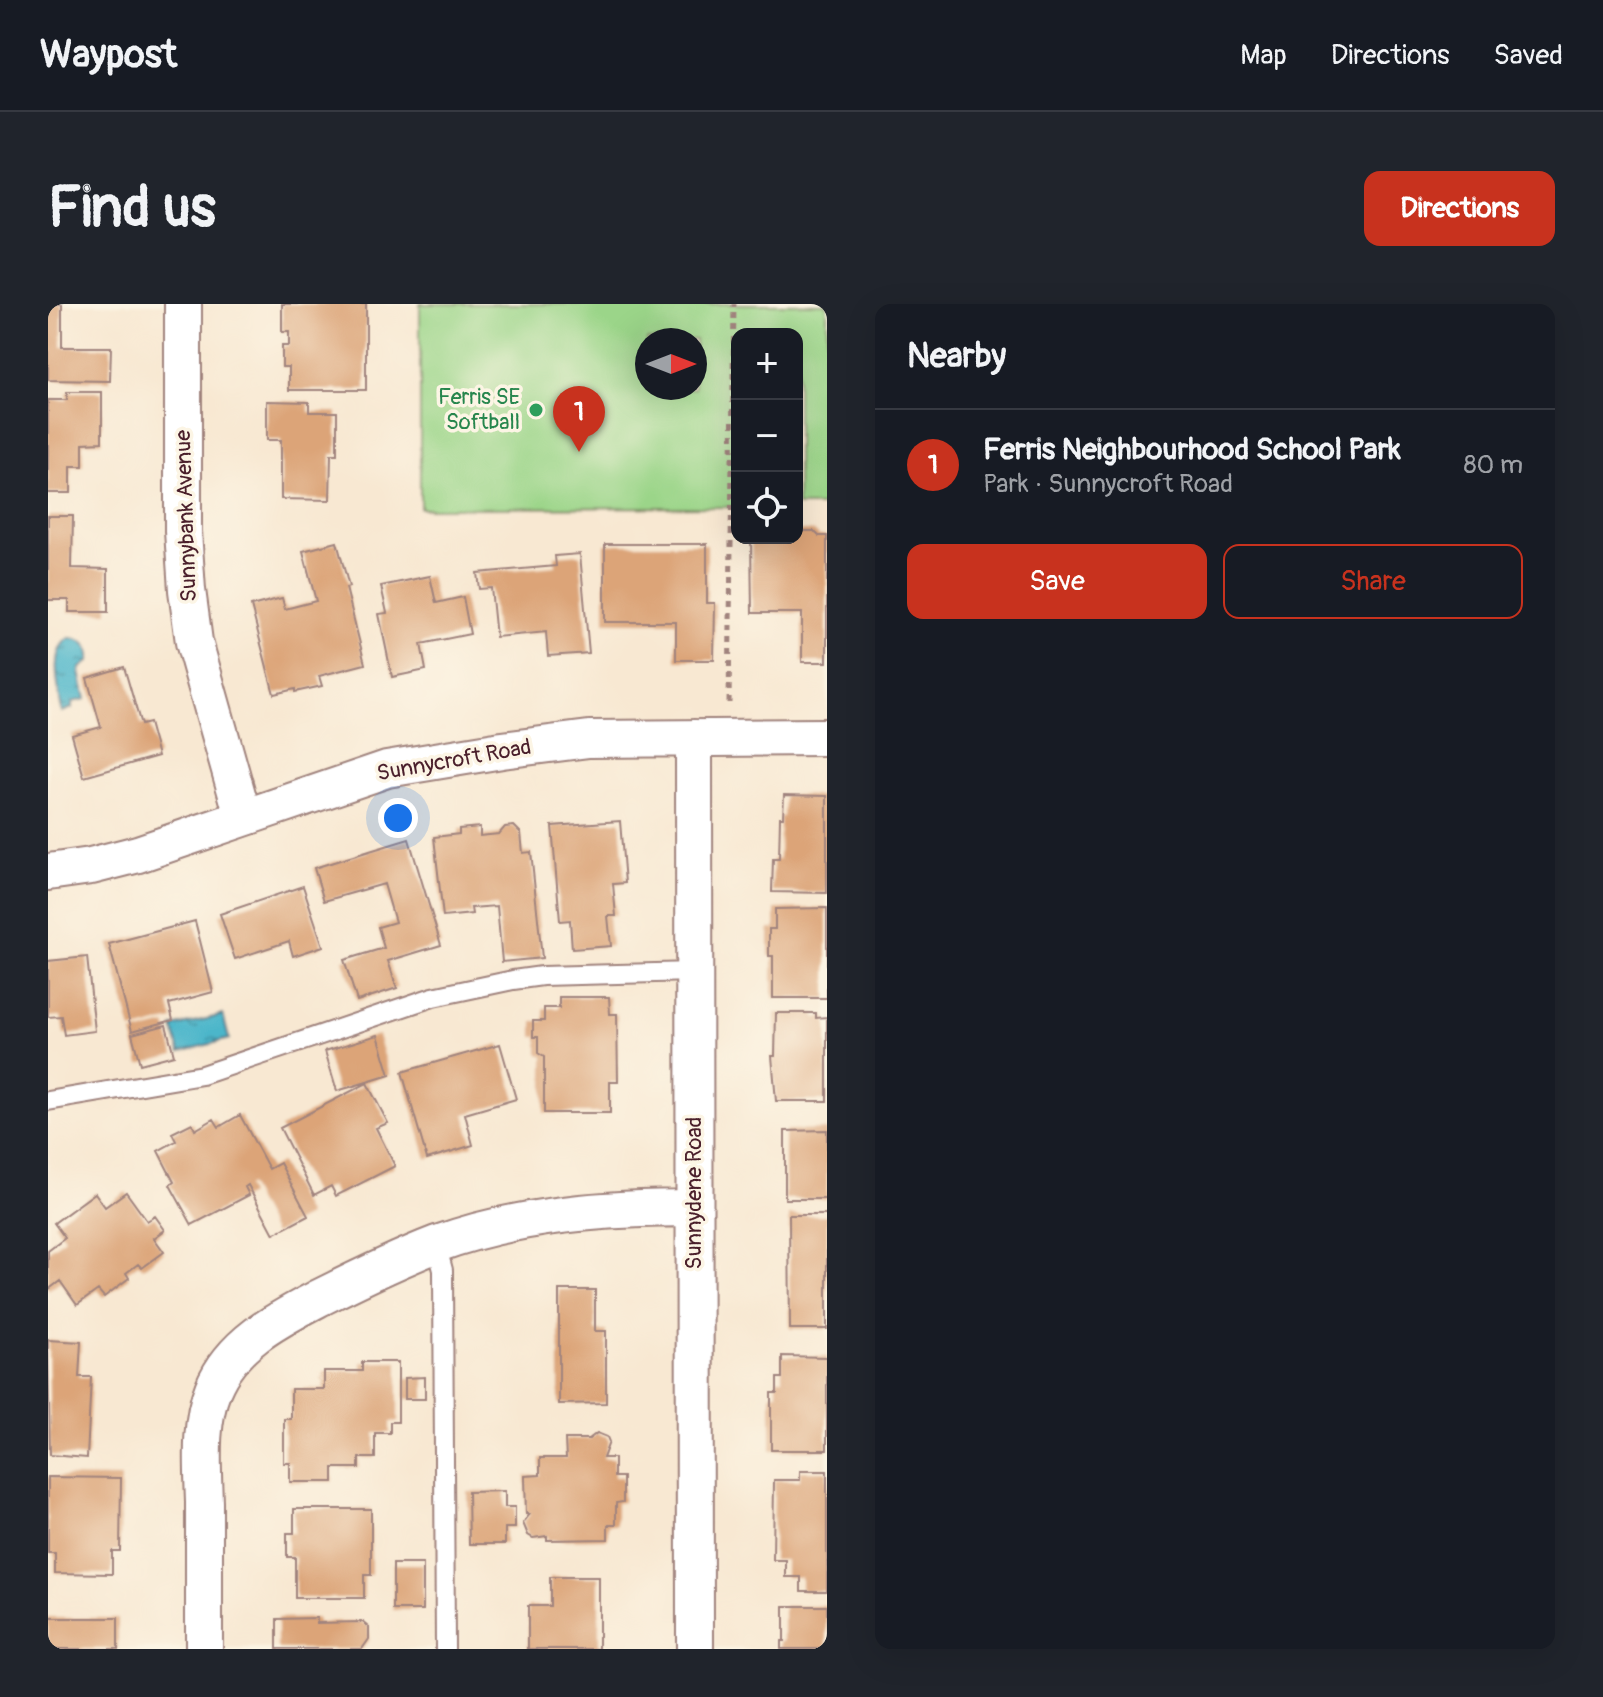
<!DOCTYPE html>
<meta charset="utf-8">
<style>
body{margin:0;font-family:Pangolin,sans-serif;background:#20242c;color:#f1f3f6}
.controls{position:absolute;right:24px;top:24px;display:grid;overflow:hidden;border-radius:16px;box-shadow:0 8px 32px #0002}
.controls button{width:72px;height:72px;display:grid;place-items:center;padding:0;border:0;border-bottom:2px solid #363941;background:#171b24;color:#f1f3f6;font:40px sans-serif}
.compass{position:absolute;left:587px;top:24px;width:72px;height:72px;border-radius:50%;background:#171b24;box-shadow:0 8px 32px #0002;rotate:90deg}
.you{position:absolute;left:350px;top:514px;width:28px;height:28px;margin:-20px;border:6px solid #fff;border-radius:50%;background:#1a73e8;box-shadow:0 0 0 12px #1a73e833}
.badge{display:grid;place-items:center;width:52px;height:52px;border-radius:50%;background:#c8321e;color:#fff;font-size:26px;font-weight:700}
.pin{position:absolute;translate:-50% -66px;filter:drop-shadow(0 2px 4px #0008)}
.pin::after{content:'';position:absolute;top:42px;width:28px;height:24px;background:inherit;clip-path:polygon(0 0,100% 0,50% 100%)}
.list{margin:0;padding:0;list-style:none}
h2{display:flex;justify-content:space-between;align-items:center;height:104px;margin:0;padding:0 32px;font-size:34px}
h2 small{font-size:26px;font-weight:400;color:#9ea1a6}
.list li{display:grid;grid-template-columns:52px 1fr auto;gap:24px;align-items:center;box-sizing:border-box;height:112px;padding:0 32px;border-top:2px solid #363941}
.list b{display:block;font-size:30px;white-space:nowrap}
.list p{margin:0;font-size:26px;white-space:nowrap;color:#9ea1a6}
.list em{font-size:26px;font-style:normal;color:#9ea1a6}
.actions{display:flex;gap:16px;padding:24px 32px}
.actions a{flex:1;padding:18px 0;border:2px solid #c8321e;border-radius:16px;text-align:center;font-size:28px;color:#c8321e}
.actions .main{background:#c8321e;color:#fff}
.icon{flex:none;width:44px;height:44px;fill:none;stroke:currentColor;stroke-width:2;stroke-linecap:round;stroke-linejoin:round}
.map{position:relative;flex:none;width:779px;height:1345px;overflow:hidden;border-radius:16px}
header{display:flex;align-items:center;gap:48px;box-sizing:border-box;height:112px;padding:0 40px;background:#171b24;border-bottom:2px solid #363941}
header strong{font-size:38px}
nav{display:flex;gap:44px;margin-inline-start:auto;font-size:28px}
.intro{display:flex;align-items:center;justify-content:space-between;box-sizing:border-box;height:192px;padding:0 48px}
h1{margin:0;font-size:56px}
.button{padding:20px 36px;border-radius:16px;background:#c8321e;color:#fff;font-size:28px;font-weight:700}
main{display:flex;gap:48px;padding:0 48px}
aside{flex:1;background:#171b24;border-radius:16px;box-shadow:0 8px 32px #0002}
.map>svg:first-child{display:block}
.park{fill:#9bd589;stroke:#727a5a;stroke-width:2;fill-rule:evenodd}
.water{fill:url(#water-ripples);stroke:#4b6a7a;stroke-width:2}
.building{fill:#dca478}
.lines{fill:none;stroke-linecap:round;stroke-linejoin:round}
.service-casing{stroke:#a1847e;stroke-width:22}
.minor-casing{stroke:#a1847e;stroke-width:40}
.path{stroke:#a1847e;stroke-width:5;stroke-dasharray:6 6;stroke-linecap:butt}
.service{stroke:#fff;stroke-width:18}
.minor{stroke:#fff;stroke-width:36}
.leisure-dot{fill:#2e9e5b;stroke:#fcf5e5;stroke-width:3}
.labels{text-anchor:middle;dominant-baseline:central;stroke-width:7;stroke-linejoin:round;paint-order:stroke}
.leisure-label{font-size:22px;fill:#27864d;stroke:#fcf5e5;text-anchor:end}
.street-label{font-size:22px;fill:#4a1f2b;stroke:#fcf5e5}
</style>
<header>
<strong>Waypost</strong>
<nav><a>Map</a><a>Directions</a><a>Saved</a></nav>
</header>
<div class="intro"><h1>Find us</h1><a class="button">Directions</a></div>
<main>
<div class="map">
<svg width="779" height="1345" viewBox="0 0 779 1345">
<defs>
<pattern id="water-ripples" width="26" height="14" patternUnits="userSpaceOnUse" patternTransform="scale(2)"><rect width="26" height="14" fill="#4cb6ca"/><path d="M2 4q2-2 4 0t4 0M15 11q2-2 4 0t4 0" fill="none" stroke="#4193a4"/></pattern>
</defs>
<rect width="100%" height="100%" fill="#fcf5e5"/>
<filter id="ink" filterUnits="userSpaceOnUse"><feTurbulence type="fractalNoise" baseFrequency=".0125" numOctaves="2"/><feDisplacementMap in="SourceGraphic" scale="16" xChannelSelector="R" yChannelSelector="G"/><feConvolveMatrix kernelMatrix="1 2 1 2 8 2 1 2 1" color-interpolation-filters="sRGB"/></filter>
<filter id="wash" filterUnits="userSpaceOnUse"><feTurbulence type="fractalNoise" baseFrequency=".006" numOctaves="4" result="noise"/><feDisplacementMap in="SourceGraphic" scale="32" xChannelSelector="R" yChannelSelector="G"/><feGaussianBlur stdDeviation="1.8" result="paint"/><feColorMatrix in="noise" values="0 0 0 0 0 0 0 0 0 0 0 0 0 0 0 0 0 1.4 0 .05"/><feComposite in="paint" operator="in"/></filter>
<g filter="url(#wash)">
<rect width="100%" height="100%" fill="#f8e8d2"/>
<path class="park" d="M 372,0 L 779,0 L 779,202 L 749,202 L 749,30 L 689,30 L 689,203 L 372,204 ZM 647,36 L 647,84 L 599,84 L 599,36 Z"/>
<path class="water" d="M 22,334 C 37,335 43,343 42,357 L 33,364 L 32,368 L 38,395 L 24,398 L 24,404 L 14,408 C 11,385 0,346 22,334 Z
M 175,711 L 181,735 L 132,748 L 125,723 Z"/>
<g id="blocks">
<path class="building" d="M 0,0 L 14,0 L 14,43 L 63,43 L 62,77 L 0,76 Z
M 234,0 L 318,0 L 318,86 L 241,86 L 241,63 L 234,63 L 234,42 L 241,42 L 241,28 L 234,28 Z
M 19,88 L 54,88 L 54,138 L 35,139 L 35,162 L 23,162 L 23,189 L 0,189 L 0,96 L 19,96 Z
M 219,97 L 261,98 L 261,108 L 289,108 L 289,150 L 283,150 L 282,196 L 233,195 L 233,136 L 219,136 Z
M 0,212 L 25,212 L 24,264 L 60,265 L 60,308 L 21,308 L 21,296 L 0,296 Z
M 749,227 L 766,227 L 771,232 L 779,232 L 779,358 L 754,358 L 754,309 L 704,309 L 703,234 L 749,234 Z
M 289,238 L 301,283 L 298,284 L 317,360 L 271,372 L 274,382 L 247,388 L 247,385 L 226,390 L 203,302 L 234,294 L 237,305 L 268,297 L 255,247 Z
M 557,240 L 659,240 L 659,299 L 667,299 L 666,356 L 628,356 L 628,318 L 557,318 Z
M 532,250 L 541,349 L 500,352 L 498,328 L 448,333 L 443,284 L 431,285 L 429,269 L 508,262 L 507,252 Z
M 382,272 L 388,299 L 415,293 L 422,330 L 373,340 L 378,366 L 344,373 L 331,310 L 339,309 L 333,282 Z
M 76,363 L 93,421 L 101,419 L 110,452 L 36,473 L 24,431 L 53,423 L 39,374 Z
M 736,491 L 779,492 L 779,589 L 724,588 L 725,555 L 731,555 L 732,513 L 735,513 Z
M 572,517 L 577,579 L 565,580 L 568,612 L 560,612 L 563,642 L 524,645 L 522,616 L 512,617 L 504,522 Z
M 466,522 L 473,529 L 475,549 L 483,548 L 494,654 L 454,658 L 449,602 L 423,604 L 424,610 L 395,613 L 386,533 L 411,530 L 411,525 L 432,523 L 432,532 L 451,530 L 457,523 Z
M 361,535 L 393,641 L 340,657 L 349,684 L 309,697 L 296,656 L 336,644 L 330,623 L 347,618 L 336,580 L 276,597 L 266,564 Z
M 255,582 L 275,642 L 245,652 L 241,637 L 187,655 L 172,610 Z
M 779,604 L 779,694 L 725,694 L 725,652 L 721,652 L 721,625 L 727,625 L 727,605 Z
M 147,617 L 165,688 L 121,700 L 125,716 L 84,727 L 61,640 Z
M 39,653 L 47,727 L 16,731 L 13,712 L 0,713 L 0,657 Z
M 511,693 L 561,693 L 562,710 L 569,710 L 570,778 L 562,778 L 562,809 L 496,809 L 496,753 L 490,749 L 490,733 L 485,733 L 485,717 L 496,717 L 496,704 L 511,704 Z
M 728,709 L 768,709 L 768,714 L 779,713 L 779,797 L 728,797 L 724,752 L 727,752 Z
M 118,721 L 126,751 L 92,760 L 84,730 Z
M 330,731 L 342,771 L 289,787 L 277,747 Z
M 452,740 L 468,795 L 417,810 L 425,841 L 379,855 L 354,768 Z
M 319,779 L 340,819 L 328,824 L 347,862 L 288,892 L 283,882 L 266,891 L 232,824 Z
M 192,811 L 221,865 L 232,859 L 260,912 L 226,930 L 200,881 L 197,883 L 201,891 L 144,921 L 122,881 L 126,878 L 110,847 L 128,837 L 124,829 L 144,819 L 147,826 L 166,815 L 171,823 Z
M 779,826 L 779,895 L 737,895 L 737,827 Z
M 78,888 L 99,917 L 107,912 L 117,926 L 106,934 L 116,948 L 94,964 L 90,960 L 78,969 L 81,974 L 56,993 L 50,986 L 29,1001 L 12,977 L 0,986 L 0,947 L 17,934 L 6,919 L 47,889 L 57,903 Z
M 741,911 L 779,911 L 779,1025 L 742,1025 Z
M 511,986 L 547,986 L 547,1027 L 558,1027 L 558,1099 L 511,1100 Z
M 0,1036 L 33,1038 L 31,1073 L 43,1073 L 39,1154 L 2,1151 Z
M 734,1052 L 779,1053 L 779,1146 L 723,1146 L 723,1089 L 729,1089 L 729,1074 L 734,1074 Z
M 314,1058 L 350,1058 L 350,1118 L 342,1118 L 342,1129 L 327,1129 L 327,1154 L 311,1154 L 311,1164 L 285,1164 L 285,1178 L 242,1178 L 242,1159 L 236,1159 L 236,1115 L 243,1115 L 243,1085 L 276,1085 L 276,1067 L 314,1067 Z
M 377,1073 L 377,1095 L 357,1095 L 357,1074 Z
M 549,1129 L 559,1133 L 561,1138 L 555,1154 L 566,1154 L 566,1173 L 575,1173 L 575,1198 L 568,1199 L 568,1221 L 560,1221 L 560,1235 L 499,1236 L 499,1232 L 485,1234 L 480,1231 L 475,1219 L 482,1210 L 478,1210 L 477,1172 L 492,1171 L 492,1154 L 518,1154 L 517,1135 L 541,1135 Z
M 752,1167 L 779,1167 L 779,1287 L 753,1287 L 753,1273 L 738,1273 L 738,1256 L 725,1256 L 726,1176 L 752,1176 Z
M 0,1173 L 73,1174 L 72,1247 L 64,1247 L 64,1270 L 7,1269 L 7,1249 L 0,1249 Z
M 457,1187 L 457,1203 L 467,1203 L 467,1224 L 457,1224 L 457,1240 L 421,1240 L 420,1188 Z
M 246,1205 L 323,1205 L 323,1271 L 316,1271 L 316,1294 L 247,1294 L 247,1253 L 239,1253 L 239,1229 L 246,1229 Z
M 345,1260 L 375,1260 L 375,1306 L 345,1306 Z
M 502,1273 L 551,1273 L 551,1345 L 480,1345 L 480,1302 L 502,1302 Z
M 736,1302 L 779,1302 L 779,1345 L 733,1345 L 733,1337 L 736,1337 Z
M 0,1314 L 70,1314 L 70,1345 L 0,1345 Z
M 269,1314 L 269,1319 L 315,1318 L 321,1323 L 321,1335 L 314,1345 L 229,1345 L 229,1315 Z"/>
</g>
</g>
<g filter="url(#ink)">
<use href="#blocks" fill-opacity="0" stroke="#a1847e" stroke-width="2"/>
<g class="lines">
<defs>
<path id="service" d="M 0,797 L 154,771 L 385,693 L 465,676 L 494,672 L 645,668
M 388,940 L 395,966 L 397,1345"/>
<path id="minor" d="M 135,0 L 135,227 L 139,286 L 146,338 L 195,512
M 646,434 L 647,1345
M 0,568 L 43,562 L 90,550 L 339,465 L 454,446 L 541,435 L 779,433
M 156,1345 C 156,1296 156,1248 156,1199 C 155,1163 151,1119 165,1085 C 184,1038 231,1015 273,993 C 311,974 350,955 389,940 C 471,910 561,904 646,904"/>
</defs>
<use href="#service" class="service-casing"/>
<use href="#minor" class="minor-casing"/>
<path class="path" d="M 681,399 L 686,0"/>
<use href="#service" class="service"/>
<use href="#minor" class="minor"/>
</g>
</g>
<circle class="leisure-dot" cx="488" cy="106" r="8"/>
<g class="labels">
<g class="leisure-label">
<text x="472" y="93">Ferris SE<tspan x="472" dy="25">Softball</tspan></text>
</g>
<g class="street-label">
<text transform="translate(138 212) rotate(-92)">Sunnybank Avenue</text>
<text transform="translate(406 456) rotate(-10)">Sunnycroft Road</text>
<text transform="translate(646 889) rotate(-90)">Sunnydene Road</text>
</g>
</g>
</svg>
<div class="controls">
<button>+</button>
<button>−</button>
<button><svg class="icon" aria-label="locate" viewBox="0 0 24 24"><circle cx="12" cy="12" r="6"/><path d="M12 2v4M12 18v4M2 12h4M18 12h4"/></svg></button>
</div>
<svg class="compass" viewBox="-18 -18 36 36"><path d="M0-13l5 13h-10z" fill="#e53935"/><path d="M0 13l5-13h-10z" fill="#9ea1a6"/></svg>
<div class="you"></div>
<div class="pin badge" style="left:531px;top:148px">1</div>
</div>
<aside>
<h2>Nearby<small></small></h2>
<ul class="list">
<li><span class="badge">1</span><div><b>Ferris Neighbourhood School Park</b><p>Park · Sunnycroft Road</p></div><em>80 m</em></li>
</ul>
<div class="actions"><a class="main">Save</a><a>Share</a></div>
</aside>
</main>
